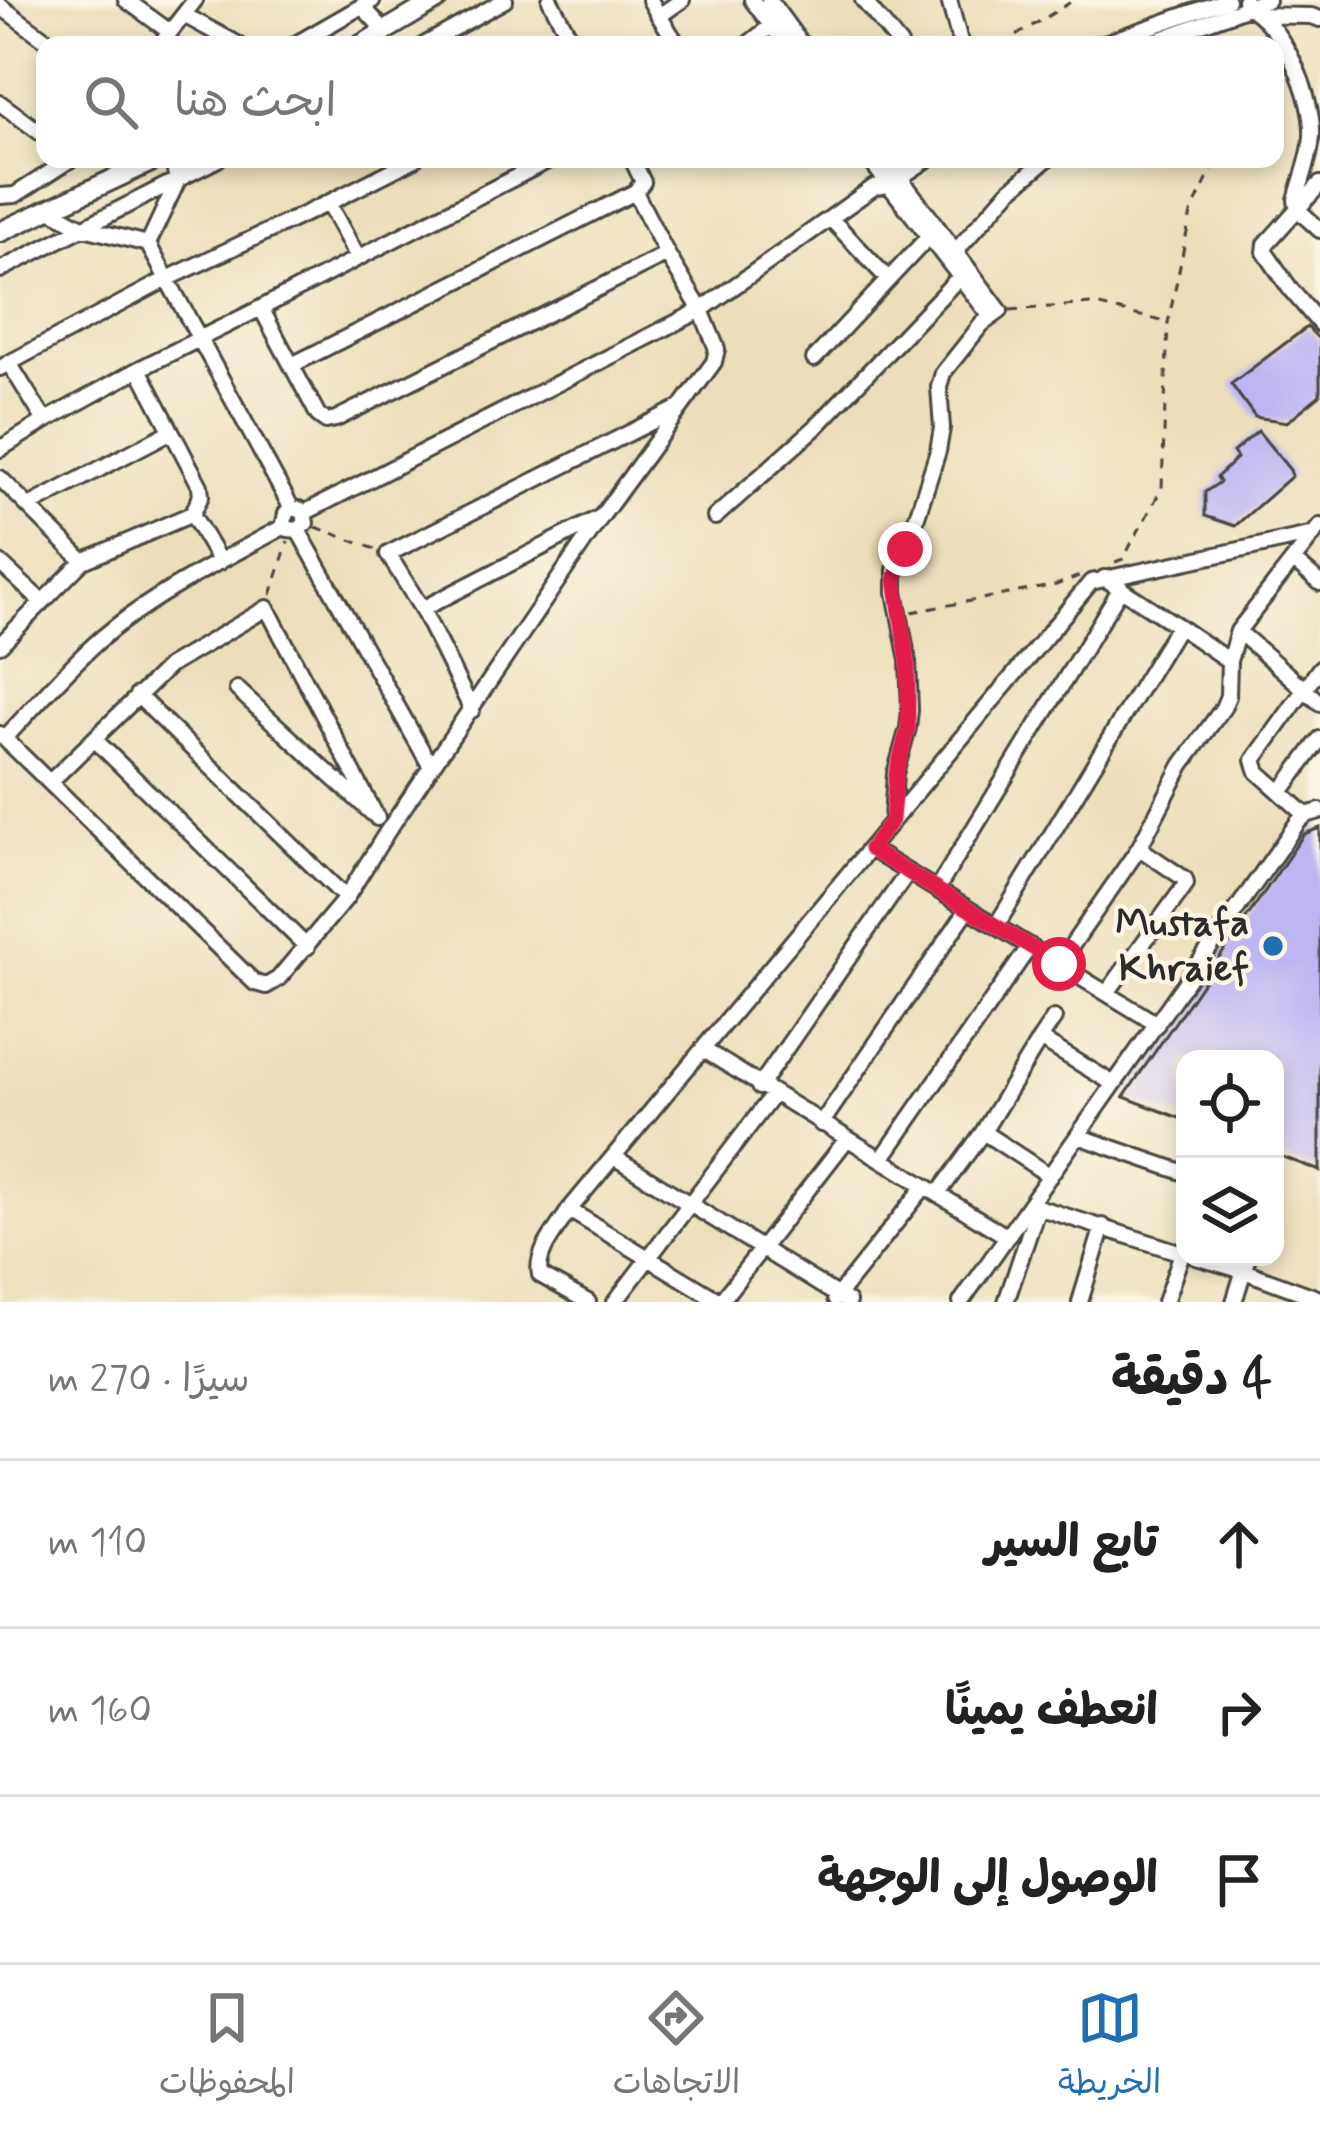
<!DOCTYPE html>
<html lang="ar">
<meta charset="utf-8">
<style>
body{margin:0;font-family:Mynerve,"Playpen Sans Arabic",sans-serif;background:#f6f6f6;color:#222;direction:rtl}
.controls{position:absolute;right:36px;bottom:36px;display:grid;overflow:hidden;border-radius:24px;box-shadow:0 6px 18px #0003}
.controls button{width:108px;height:108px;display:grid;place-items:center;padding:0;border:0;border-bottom:3px solid #e0e0e0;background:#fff;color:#222;font:60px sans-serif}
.stop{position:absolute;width:36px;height:36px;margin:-27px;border:9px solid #e11d48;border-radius:50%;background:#fff}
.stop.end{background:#e11d48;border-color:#fff;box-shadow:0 3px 12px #0008}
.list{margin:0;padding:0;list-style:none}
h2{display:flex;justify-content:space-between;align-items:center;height:156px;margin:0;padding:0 48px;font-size:51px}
h2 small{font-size:39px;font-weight:400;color:#767676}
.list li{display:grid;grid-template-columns:78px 1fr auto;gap:36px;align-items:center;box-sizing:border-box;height:168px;padding:0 48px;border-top:3px solid #e0e0e0}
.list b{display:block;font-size:45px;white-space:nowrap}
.list em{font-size:39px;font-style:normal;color:#767676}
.icon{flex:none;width:66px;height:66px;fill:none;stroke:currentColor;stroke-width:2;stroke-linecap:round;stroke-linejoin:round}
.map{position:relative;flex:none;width:1320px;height:1302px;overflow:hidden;direction:ltr}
.search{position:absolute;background:#fff;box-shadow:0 6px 18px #0003;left:36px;right:36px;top:36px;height:132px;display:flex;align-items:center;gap:30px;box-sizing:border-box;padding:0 42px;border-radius:24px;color:#767676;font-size:45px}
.sheet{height:660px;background:#fff}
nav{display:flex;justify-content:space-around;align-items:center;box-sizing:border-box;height:168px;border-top:3px solid #e0e0e0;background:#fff;font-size:33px;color:#767676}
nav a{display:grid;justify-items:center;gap:6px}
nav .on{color:#1f6fb2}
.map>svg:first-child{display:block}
.building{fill:#beb6f3}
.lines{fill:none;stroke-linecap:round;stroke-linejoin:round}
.minor-casing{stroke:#484640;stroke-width:20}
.tertiary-casing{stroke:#484640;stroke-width:24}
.path{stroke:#484640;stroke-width:3;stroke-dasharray:9 9;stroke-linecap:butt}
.minor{stroke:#fff;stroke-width:14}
.tertiary{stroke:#fff;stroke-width:18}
.route{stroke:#e11d48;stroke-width:15}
.poi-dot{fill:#1f6fb2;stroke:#fcf5e5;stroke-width:4.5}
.labels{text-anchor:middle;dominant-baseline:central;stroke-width:9;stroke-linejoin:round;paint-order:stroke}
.poi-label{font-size:39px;font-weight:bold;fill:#2b2b2b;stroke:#fcf5e5;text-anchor:end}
</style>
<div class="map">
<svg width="1320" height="1302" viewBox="0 0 1320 1302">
<rect width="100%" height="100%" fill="#fcf5e5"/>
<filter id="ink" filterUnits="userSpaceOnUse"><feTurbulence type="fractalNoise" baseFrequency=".00833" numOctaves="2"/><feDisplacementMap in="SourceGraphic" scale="24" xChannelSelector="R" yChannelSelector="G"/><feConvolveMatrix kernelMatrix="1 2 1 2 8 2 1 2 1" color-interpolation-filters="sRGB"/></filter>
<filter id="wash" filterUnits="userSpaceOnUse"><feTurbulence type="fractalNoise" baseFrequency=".004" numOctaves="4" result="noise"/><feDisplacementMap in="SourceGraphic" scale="48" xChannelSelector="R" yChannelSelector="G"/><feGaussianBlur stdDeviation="2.7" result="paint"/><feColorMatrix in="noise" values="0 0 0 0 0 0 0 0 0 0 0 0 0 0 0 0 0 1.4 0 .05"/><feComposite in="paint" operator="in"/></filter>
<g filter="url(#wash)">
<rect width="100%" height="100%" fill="#ecdeba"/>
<g id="blocks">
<path class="building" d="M 1307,327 L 1320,340 L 1320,395 L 1287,422 L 1255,417 L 1231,384 Z
M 1258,431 L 1290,470 L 1292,476 L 1235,526 L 1205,516 L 1205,492 L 1220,482 L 1217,477 L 1237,458 L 1233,452 Z
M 1320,828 L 1320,1171 L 1275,1154 L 1275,1059 L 1185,1059 L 1185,1120 L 1124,1097 L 1304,834 Z"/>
</g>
</g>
<g filter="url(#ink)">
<use href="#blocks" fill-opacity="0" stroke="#484640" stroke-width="3"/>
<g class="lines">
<defs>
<path id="minor" d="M 126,0 L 170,32
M 373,0 L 362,6 L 385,31
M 550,0 L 574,45
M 650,0 L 659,16
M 752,0 L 786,45
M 769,0 L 802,45
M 863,0 L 900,45
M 949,0 L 961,45
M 1245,0 L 1246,6 C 1283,23 1314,97 1312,136 C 1311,157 1301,180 1296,200 L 1298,210 L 1320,230
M 0,6 L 53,45
M 184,15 L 239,45
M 1261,15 L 1311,16 L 1320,19
M 160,45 L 195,0
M 294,45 L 362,6
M 424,45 L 505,0
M 678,45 L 659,16 L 682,0
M 747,45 L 776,22
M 1099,45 L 1227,0
M 1145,45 L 1267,0
M 0,103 L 45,136
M 415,159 L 328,203 L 358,258 L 551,159
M 869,159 L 991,317
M 886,159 L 1000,311 L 982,324 L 943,373 L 939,387 L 942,428 L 938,451 L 910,538 L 895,570 L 895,592 L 908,661 L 910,710 L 908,728 L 895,774 L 892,819
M 1320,184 L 1266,244 L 1265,252 L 1291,290 L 1320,324
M 0,196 L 15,195 L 71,159
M 47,208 L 84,228 L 148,244 L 292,509 L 299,509 L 304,513 L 306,523 L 298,530 L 288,529 L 284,523 L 286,513 L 292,509
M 831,219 L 888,279
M 148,244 L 177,182 L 173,159
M 955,252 L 1009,191 L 1047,159
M 0,270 L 218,159
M 261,308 L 358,258
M 814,359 L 934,231
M 9,363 L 167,279 L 328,203
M 292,365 L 635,192
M 0,368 L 9,363 L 45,421 L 139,369 L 200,486 L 201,496 L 192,514 L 220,562
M 139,369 L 261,308 L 318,415 L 326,421 L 336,419 L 667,254 L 635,192 L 643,182 L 632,159
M 0,449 L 45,421
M 0,478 L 83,561 L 0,645
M 29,506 L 170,432
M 304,513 L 701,310 L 667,254
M 715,517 L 815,428 L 968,268
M 298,530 L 431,767
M 83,561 L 192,514
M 1294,561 L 1320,583
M 0,563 L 42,602
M 422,609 L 599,518
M 1178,626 L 1229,661
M 1238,631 L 1320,703
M 237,689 L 373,814
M 137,695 L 346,898
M 472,710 L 422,609 L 388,554 L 675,410
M 0,734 L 255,983 L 266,986 L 278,979 L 346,898 L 387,832 L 601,517 L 714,362 L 717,349 L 701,310 L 874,187 L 889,185 L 928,159
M 5,738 C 34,707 63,673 95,644 C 148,596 223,560 285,526
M 94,739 L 307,947
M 51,781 L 169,666 L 267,608 L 377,818
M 1281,792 L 1320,739
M 1306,815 L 1258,772 L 1254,760 L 1320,668
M 870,849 L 1157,1024
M 937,889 L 1121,588
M 996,926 L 1178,626 L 1104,578
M 1059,964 L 1139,848 L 1182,765 L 1223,708 L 1228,696 L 1229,661 L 1238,631 L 1320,526
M 1107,993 L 1186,884 L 1185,879 L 1139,848
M 1040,1039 L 1054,1018
M 704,1050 L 1006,1236
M 759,1087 L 908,872
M 821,1124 L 968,909
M 983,1132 L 1050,1176
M 1078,1136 L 1185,1173
M 614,1157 L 848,1302
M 882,1159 L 1030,946
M 938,1194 L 983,1132 L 1040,1039 L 1114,1084
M 1031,1205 L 1185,1254
M 569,1210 L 721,1302
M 1196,1257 L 1244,1271 L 1320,1299
M 835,1299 L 925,1186
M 588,1302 L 540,1275 C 535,1252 558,1229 569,1210 L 1091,582 L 1314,534
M 615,1302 L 773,1095
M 720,1302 L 847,1139
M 961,1302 L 1298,822 L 1306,815 L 1320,811
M 1006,1302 L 1038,1207
M 1080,1302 L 1103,1226
M 1165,1302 L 1182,1253
M 1234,1302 L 1248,1257"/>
<path id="tertiary" d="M 361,45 L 437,0
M 0,232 L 157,159"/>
</defs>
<use href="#minor" class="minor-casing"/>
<use href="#tertiary" class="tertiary-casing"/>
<path class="path" d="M 1001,45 L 1074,0
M 1275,76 L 1282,67
M 1010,310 L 1091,304 L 1166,322
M 316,527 L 375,549
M 1115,562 L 1123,559 L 1162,488 L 1168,323 L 1191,213 L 1217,159
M 271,595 L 288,541
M 912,612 L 1056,585 L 1079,576"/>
<use href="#minor" class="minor"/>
<use href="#tertiary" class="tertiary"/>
</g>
</g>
<g class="lines" filter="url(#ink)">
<path class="route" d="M 905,549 L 895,580 L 908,662 L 908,728 L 896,774 L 892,820 L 870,849 L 1059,964"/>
</g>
<circle class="poi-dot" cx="1273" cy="946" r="12"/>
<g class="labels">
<g class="poi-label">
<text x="1249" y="924">Mustafa<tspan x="1249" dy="45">Khraief</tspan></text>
</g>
</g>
</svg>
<div class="controls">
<button><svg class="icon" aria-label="locate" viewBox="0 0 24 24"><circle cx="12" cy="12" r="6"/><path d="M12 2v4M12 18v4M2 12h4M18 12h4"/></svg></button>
<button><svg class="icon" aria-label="layers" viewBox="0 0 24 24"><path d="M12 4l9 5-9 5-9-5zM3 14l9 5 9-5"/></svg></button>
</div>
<div class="stop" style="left:1059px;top:964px"></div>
<div class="stop end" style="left:905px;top:549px"></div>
<div class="search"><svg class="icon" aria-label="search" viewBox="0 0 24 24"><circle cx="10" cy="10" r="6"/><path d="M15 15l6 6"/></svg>ابحث هنا</div>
</div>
<section class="sheet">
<h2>4 دقيقة<small>سيرًا · 270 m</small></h2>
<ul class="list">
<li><svg class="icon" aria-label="ahead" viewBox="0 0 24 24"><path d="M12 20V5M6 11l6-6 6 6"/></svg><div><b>تابع السير</b></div><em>110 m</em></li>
<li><svg class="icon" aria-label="right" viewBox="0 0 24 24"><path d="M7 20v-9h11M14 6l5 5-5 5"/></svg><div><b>انعطف يمينًا</b></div><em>160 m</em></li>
<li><svg class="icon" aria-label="arrive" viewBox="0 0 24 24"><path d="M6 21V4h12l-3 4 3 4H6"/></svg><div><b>الوصول إلى الوجهة</b></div></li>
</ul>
</section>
<nav>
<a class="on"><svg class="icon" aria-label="map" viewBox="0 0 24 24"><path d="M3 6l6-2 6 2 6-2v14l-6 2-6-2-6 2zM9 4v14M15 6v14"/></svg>الخريطة</a>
<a><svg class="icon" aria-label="directions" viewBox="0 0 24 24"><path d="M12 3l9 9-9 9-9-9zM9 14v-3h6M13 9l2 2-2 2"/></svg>الاتجاهات</a>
<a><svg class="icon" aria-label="saved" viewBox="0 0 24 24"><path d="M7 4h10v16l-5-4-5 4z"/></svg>المحفوظات</a>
</nav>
